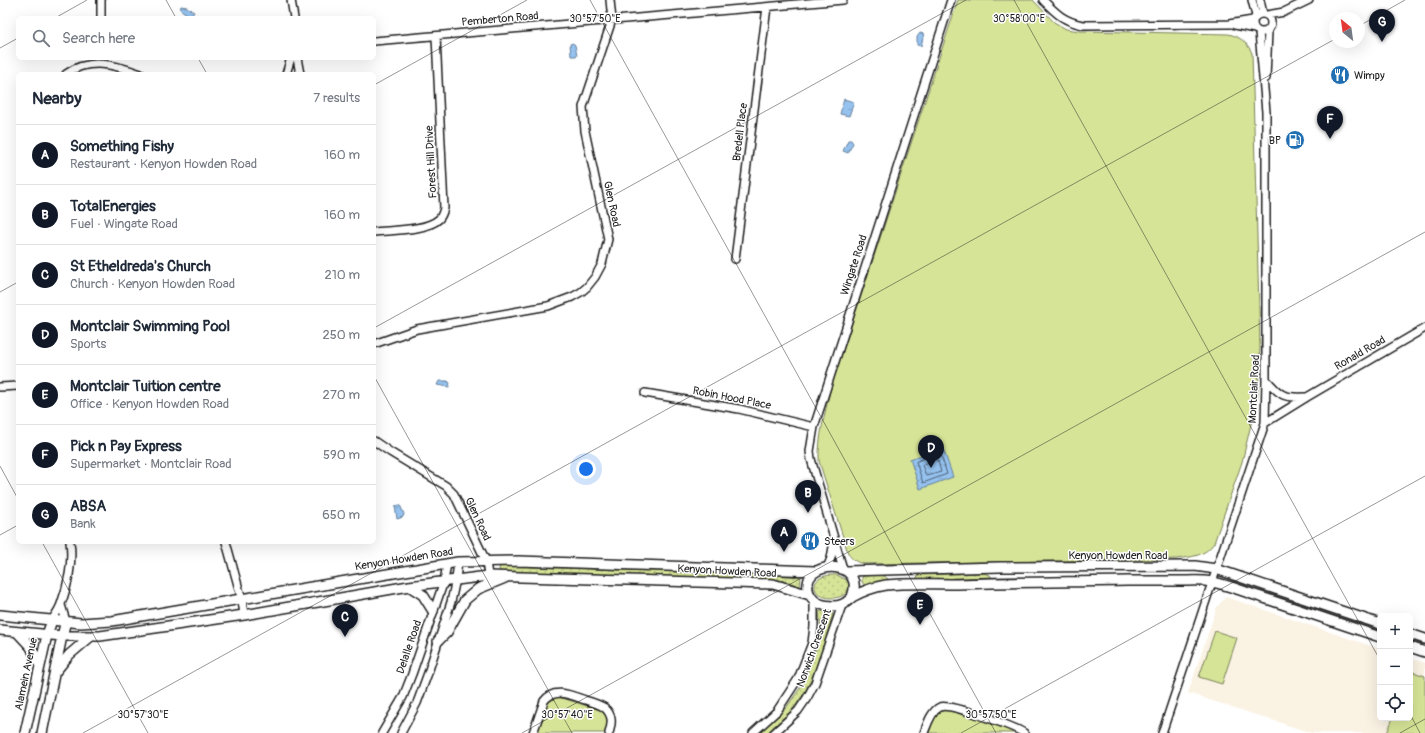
<!DOCTYPE html>
<meta charset="utf-8">
<style>
body{margin:0;font-family:Pangolin,sans-serif;background:#f2f2f3;color:#1f2937}
.controls{position:absolute;right:12px;bottom:12px;display:grid;overflow:hidden;border-radius:6px;box-shadow:0 4px 16px #0002}
.controls button{width:36px;height:36px;display:grid;place-items:center;padding:0;border:0;border-bottom:1px solid #e0e1e3;background:#fff;color:#1f2937;font:20px sans-serif}
.compass{position:absolute;left:1329px;top:12px;width:36px;height:36px;border-radius:50%;background:#fff;box-shadow:0 4px 16px #0002;rotate:331deg}
.you{position:absolute;left:586px;top:469px;width:14px;height:14px;margin:-10px;border:3px solid #fff;border-radius:50%;background:#1a73e8;box-shadow:0 0 0 6px #1a73e833}
.badge{display:grid;place-items:center;width:26px;height:26px;border-radius:50%;background:#111827;color:#fff;font-size:13px;font-weight:700}
.pin{position:absolute;translate:-50% -33px;filter:drop-shadow(0 1px 2px #0008)}
.pin::after{content:'';position:absolute;top:21px;width:14px;height:12px;background:inherit;clip-path:polygon(0 0,100% 0,50% 100%)}
.list{margin:0;padding:0;list-style:none}
h2{display:flex;justify-content:space-between;align-items:center;height:52px;margin:0;padding:0 16px;font-size:17px}
h2 small{font-size:13px;font-weight:400;color:#747a83}
.list li{display:grid;grid-template-columns:26px 1fr auto;gap:12px;align-items:center;box-sizing:border-box;height:60px;padding:0 16px;border-top:1px solid #e0e1e3}
.list b{display:block;font-size:15px;white-space:nowrap}
.list p{margin:0;font-size:13px;white-space:nowrap;color:#747a83}
.list em{font-size:13px;font-style:normal;color:#747a83}
.icon{flex:none;width:22px;height:22px;fill:none;stroke:currentColor;stroke-width:2;stroke-linecap:round;stroke-linejoin:round}
.map{position:relative;flex:none;width:1425px;height:733px;overflow:hidden}
.search{position:absolute;background:#fff;box-shadow:0 4px 16px #0002;left:16px;top:16px;width:360px;height:44px;display:flex;align-items:center;gap:10px;box-sizing:border-box;padding:0 14px;border-radius:6px;color:#747a83;font-size:15px}
.panel{position:absolute;background:#fff;box-shadow:0 4px 16px #0002;left:16px;top:72px;width:360px;height:472px;border-radius:6px}
.map>svg:first-child{display:block}
.built{fill:#faf2e3}
.grass{fill:url(#grass-dots);stroke:#79805a}
.park{fill:#d6e497;stroke:#79805a}
.water{fill:url(#water-ripples);stroke:#65809b}
.lines{fill:none;stroke-linecap:round;stroke-linejoin:round}
.shore{stroke:#4c5e70;stroke-width:1}
.minor-casing{stroke:#1c1c1c;stroke-width:10}
.tertiary-casing{stroke:#1c1c1c;stroke-width:12}
.minor{stroke:#fff;stroke-width:7}
.tertiary{stroke:#fff;stroke-width:9}
.ticks{fill:none;stroke:#1c1c1c;stroke-width:1;stroke-opacity:0.45}
.labels{text-anchor:middle;dominant-baseline:central;stroke-width:3;stroke-linejoin:round;paint-order:stroke}
.street-label{font-size:11px;fill:#1c1c1c;stroke:#fff}
.poi-label{font-size:11px;fill:#1c1c1c;stroke:#fff;text-anchor:start}
.ticks-label{font-size:10px;text-anchor:middle;fill:#1c1c1c;stroke:#fff;stroke-width:3;stroke-linejoin:round;paint-order:stroke}
</style>
<div class="map">
<svg width="1425" height="733" viewBox="0 0 1425 733">
<defs>
<pattern id="grass-dots" width="8" height="8" patternUnits="userSpaceOnUse"><rect width="8" height="8" fill="#d6e497"/><path d="M2 2h.1M6 6h.1" fill="none" stroke="#b7c382" stroke-width="1.8" stroke-linecap="round"/></pattern>
<pattern id="water-ripples" width="26" height="14" patternUnits="userSpaceOnUse"><rect width="26" height="14" fill="#95c2ef"/><path d="M2 4q2-2 4 0t4 0M15 11q2-2 4 0t4 0" fill="none" stroke="#80a6cc"/></pattern>
</defs>
<rect width="100%" height="100%" fill="#fff"/>
<filter id="ink" filterUnits="userSpaceOnUse"><feTurbulence type="fractalNoise" baseFrequency=".025" numOctaves="2"/><feDisplacementMap in="SourceGraphic" scale="8" xChannelSelector="R" yChannelSelector="G"/><feConvolveMatrix kernelMatrix="1 2 1 2 8 2 1 2 1" color-interpolation-filters="sRGB"/></filter>
<g filter="url(#ink)">
<path class="built" d="M 1226,597 L 1380,649 L 1380,718 L 1410,718 L 1410,658 L 1425,663 L 1425,733 L 1312,733 L 1188,693 L 1217,607 Z"/>
<path class="grass" d="M 500,566 L 773,575 L 801,577 L 800,586 L 799,586 L 789,582 L 774,579 L 503,572 L 500,571 L 499,569 Z
M 983,573 L 990,575 L 992,578 L 920,581 L 917,578 L 918,575 Z
M 830,575 L 837,575 L 847,580 C 858,602 813,604 815,585 C 816,578 824,576 830,575 Z
M 878,575 L 884,576 L 891,581 L 876,583 L 865,586 L 862,582 L 862,578 L 863,576 Z
M 820,611 L 833,613 L 833,614 C 823,645 816,679 796,705 C 788,716 776,724 767,733 L 759,733 L 786,708 L 803,684 L 818,643 L 821,629 L 819,612 Z"/>
<path class="park" d="M 958,0 L 1033,0 L 1054,22 L 1066,29 L 1080,31 L 1228,34 C 1239,36 1247,42 1252,53 L 1260,346 L 1258,395 L 1242,462 L 1214,543 C 1205,556 1192,557 1176,559 L 864,564 C 856,562 852,560 848,553 L 819,461 C 818,437 825,414 830,391 Z
M 1215,631 L 1237,638 L 1222,684 L 1199,677 Z
M 1410,671 L 1425,676 L 1425,733 L 1387,733 L 1393,718 L 1410,718 Z
M 559,697 L 600,710 L 609,719 L 606,733 L 537,733 L 547,705 L 550,700 Z
M 946,709 L 1019,733 L 928,733 L 938,712 Z"/>
<path class="water" d="M 181,6 L 187,7 L 194,12 L 192,15 L 188,15 L 180,9 Z
M 920,33 L 924,34 L 921,46 L 917,45 L 917,37 Z
M 573,43 L 575,45 L 577,56 L 571,56 L 570,44 Z
M 844,99 L 854,102 L 849,116 L 840,114 Z
M 848,140 L 851,140 L 853,143 L 848,153 L 843,151 Z
M 439,381 L 448,381 L 450,383 L 449,387 L 437,385 Z
M 943,448 L 953,477 L 920,489 L 910,459 Z
M 400,505 L 404,514 L 403,517 L 397,519 L 395,506 Z"/>
<g class="lines">
<path class="shore" d="M 938,453 L 941,455 L 947,474 L 923,483 L 916,462 Z
M 936,460 L 938,461 L 941,472 L 926,476 L 922,465 Z"/>
<defs>
<path id="minor" d="M 101,0 L 101,18
M 291,0 L 294,18
M 1043,0 C 1056,13 1063,21 1083,25 L 1229,24 L 1253,20
M 1252,0 L 1256,16
M 1260,0 L 1263,14
M1253 23a9 9 0 1 1 18 0a9 9 0 1 1-18 0Z
M 1267,15 L 1284,12 L 1309,0
M 1235,25 L 1255,29
M 374,41 L 843,0
M 297,58 L 300,74
M 66,74 C 89,57 116,65 141,74
M 286,74 L 291,58
M 1266,78 L 1268,31
M 374,232 C 391,230 426,231 439,219 C 442,216 443,212 444,208 L 436,36
M 735,259 L 767,7
M 374,344 L 417,329 L 548,306 L 572,297 L 581,292 L 587,287 L 595,277 L 602,264 L 608,239 L 585,131 L 583,107 L 612,20 L 610,0
M 1266,379 C 1280,396 1284,398 1305,397
M 0,387 L 18,386
M 645,393 L 739,409 L 814,427
M 1265,423 L 1307,397 L 1425,328
M 374,441 L 390,452 L 446,486 L 454,494 L 486,561 L 488,576 L 487,580
M 226,542 L 242,600 L 244,615
M 827,568 L 831,558 L 834,541
M 843,569 L 811,459 L 810,451 L 814,427 L 951,0
M 61,605 L 66,621
M 52,620 C 55,615 59,610 61,604 C 68,586 73,561 70,542
M 382,733 L 403,697 L 412,674 L 444,581 L 447,564
M 401,733 L 417,703 L 428,673 L 451,602 L 456,579 L 458,562
M 533,733 L 544,701 C 554,687 571,695 585,700 C 592,702 599,704 605,708 C 613,716 612,723 609,733
M 753,733 L 777,711 L 798,679 L 812,643 L 814,626 L 814,600
M 774,733 L 798,711 L 807,698 L 815,683 L 842,605
M 924,733 C 927,725 931,711 940,707 C 950,703 1013,726 1024,733
M 1162,733 L 1265,423 L 1266,379 L 1266,112 L 1259,32"/>
<path id="tertiary" d="M 846,571 L 1000,567 L 1195,566 L 1216,569 L 1380,624
M 409,586 L 423,595 L 433,611
M 852,597 C 865,563 818,560 809,579 C 807,585 807,592 812,598 C 818,606 834,608 843,604 C 848,602 850,598 854,596 C 863,591 875,587 886,585 C 907,583 929,584 951,584 C 1009,582 1068,582 1127,581 C 1145,581 1163,581 1182,581 C 1191,581 1202,580 1212,582 C 1229,585 1247,593 1264,598 C 1303,611 1341,624 1380,637
M 0,615 L 81,623 L 112,621 L 458,562 L 519,561 L 815,571
M 0,630 L 62,636 L 100,636 L 244,615 L 409,586 L 488,576 L 773,584 L 810,595
M 17,632 L 31,647 L 40,666
M 1410,634 L 1425,639
M 438,641 L 447,632 L 465,600 L 478,589 L 505,578
M 1410,647 L 1425,652
M 56,671 L 69,655 L 90,637
M 25,733 L 47,635 L 52,620
M 42,733 L 62,636 L 66,621"/>
</defs>
<use href="#minor" class="minor-casing"/>
<use href="#tertiary" class="tertiary-casing"/>
<use href="#minor" class="minor"/>
<use href="#tertiary" class="tertiary"/>
</g>
</g>
<path class="ticks" d="M 166,0 L 176,18M 590,0 L 996,733M 1014,0 L 1380,660M 55,18 L 87,0M 1359,26 L 1405,0M 0,48 L 18,38M 198,58 L 207,74M 374,85 L 527,0M 0,292 L 18,282M 374,328 L 966,0M 374,376 L 572,733M 0,466 L 18,499M 0,535 L 18,525M 42,542 L 148,733M 1410,714 L 1420,733M 83,733 L 1335,39M 522,733 L 1425,232M 961,733 L 1425,476M 1400,733 L 1425,719"/>
<defs>
<symbol id="restaurant-disc" viewBox="-11 -11 22 22"><circle r="9.5" fill="#1f6fb2" stroke="#fff"/><path d="M-5-6h1v4h1v-4h1v4h1v-4h1v5L-1.5 .5V6h-2V.5L-5-1ZM5-6V6H3V1.5H1.5Q1.5-4 5-6Z" fill="#fff"/></symbol>
<symbol id="fuel-disc" viewBox="-11 -11 22 22"><circle r="9.5" fill="#1f6fb2" stroke="#fff"/><path d="M-5.5-6h7V0h2V4h1.3V-2.5L3-4.5l.8-.8L6-3V5H2.5V1h-1V6h-7ZM-4.2-4.7v3.2H.2V-4.7Z" fill="#fff"/></symbol>
</defs>
<g fill-rule="evenodd">
<use href="#restaurant-disc" x="1329" y="64" width="22" height="22"/>
<use href="#fuel-disc" x="1284" y="129" width="22" height="22"/>
<use href="#restaurant-disc" x="799" y="530" width="22" height="22"/>
</g>
<g class="labels">
<g class="street-label">
<text transform="translate(500 19) rotate(-5)">Pemberton Road</text>
<text transform="translate(740 132) rotate(-83)">Bredell Place</text>
<text transform="translate(431 162) rotate(-93)">Forest Hill Drive</text>
<text transform="translate(612 204) rotate(78)">Glen Road</text>
<text transform="translate(854 265) rotate(-72)">Wingate Road</text>
<text transform="translate(1360 353) rotate(-30)">Ronald Road</text>
<text transform="translate(1254 389) rotate(-87)">Montclair Road</text>
<text transform="translate(732 398) rotate(11)">Robin Hood Place</text>
<text transform="translate(478 519) rotate(65)">Glen Road</text>
<text x="1118" y="555">Kenyon Howden Road</text>
<text transform="translate(404 559) rotate(-9)">Kenyon Howden Road</text>
<text transform="translate(727 571) rotate(3)">Kenyon Howden Road</text>
<text transform="translate(409 647) rotate(-71)">Delalle Road</text>
<text transform="translate(814 648) rotate(-70)">Norwich Crescent</text>
<text transform="translate(26 674) rotate(-78)">Alamein Avenue</text>
</g>
<g class="poi-label">
<text x="1354" y="75">Wimpy</text>
<text x="1281" y="140" text-anchor="end">BP</text>
<text x="824" y="541">Steers</text>
</g>
</g>
<g class="ticks-label">
<text x="595" y="22">30°57'50"E</text>
<text x="1019" y="22">30°58'00"E</text>
<text x="143" y="718">30°57'30"E</text>
<text x="567" y="718">30°57'40"E</text>
<text x="991" y="718">30°57'50"E</text>
</g>
</svg>
<div class="controls">
<button>+</button>
<button>−</button>
<button><svg class="icon" aria-label="locate" viewBox="0 0 24 24"><circle cx="12" cy="12" r="6"/><path d="M12 2v4M12 18v4M2 12h4M18 12h4"/></svg></button>
</div>
<svg class="compass" viewBox="-18 -18 36 36"><path d="M0-13l5 13h-10z" fill="#e53935"/><path d="M0 13l5-13h-10z" fill="#747a83"/></svg>
<div class="you"></div>
<div class="pin badge" style="left:784px;top:552px">A</div>
<div class="pin badge" style="left:808px;top:513px">B</div>
<div class="pin badge" style="left:345px;top:637px">C</div>
<div class="pin badge" style="left:931px;top:468px">D</div>
<div class="pin badge" style="left:920px;top:625px">E</div>
<div class="pin badge" style="left:1330px;top:139px">F</div>
<div class="pin badge" style="left:1382px;top:42px">G</div>
<div class="search"><svg class="icon" aria-label="search" viewBox="0 0 24 24"><circle cx="10" cy="10" r="6"/><path d="M15 15l6 6"/></svg>Search here</div>
<section class="panel">
<h2>Nearby<small>7 results</small></h2>
<ul class="list">
<li><span class="badge">A</span><div><b>Something Fishy</b><p>Restaurant · Kenyon Howden Road</p></div><em>160 m</em></li>
<li><span class="badge">B</span><div><b>TotalEnergies</b><p>Fuel · Wingate Road</p></div><em>160 m</em></li>
<li><span class="badge">C</span><div><b>St Etheldreda's Church</b><p>Church · Kenyon Howden Road</p></div><em>210 m</em></li>
<li><span class="badge">D</span><div><b>Montclair Swimming Pool</b><p>Sports</p></div><em>250 m</em></li>
<li><span class="badge">E</span><div><b>Montclair Tuition centre</b><p>Office · Kenyon Howden Road</p></div><em>270 m</em></li>
<li><span class="badge">F</span><div><b>Pick n Pay Express</b><p>Supermarket · Montclair Road</p></div><em>590 m</em></li>
<li><span class="badge">G</span><div><b>ABSA</b><p>Bank</p></div><em>650 m</em></li>
</ul>
</section>
</div>
